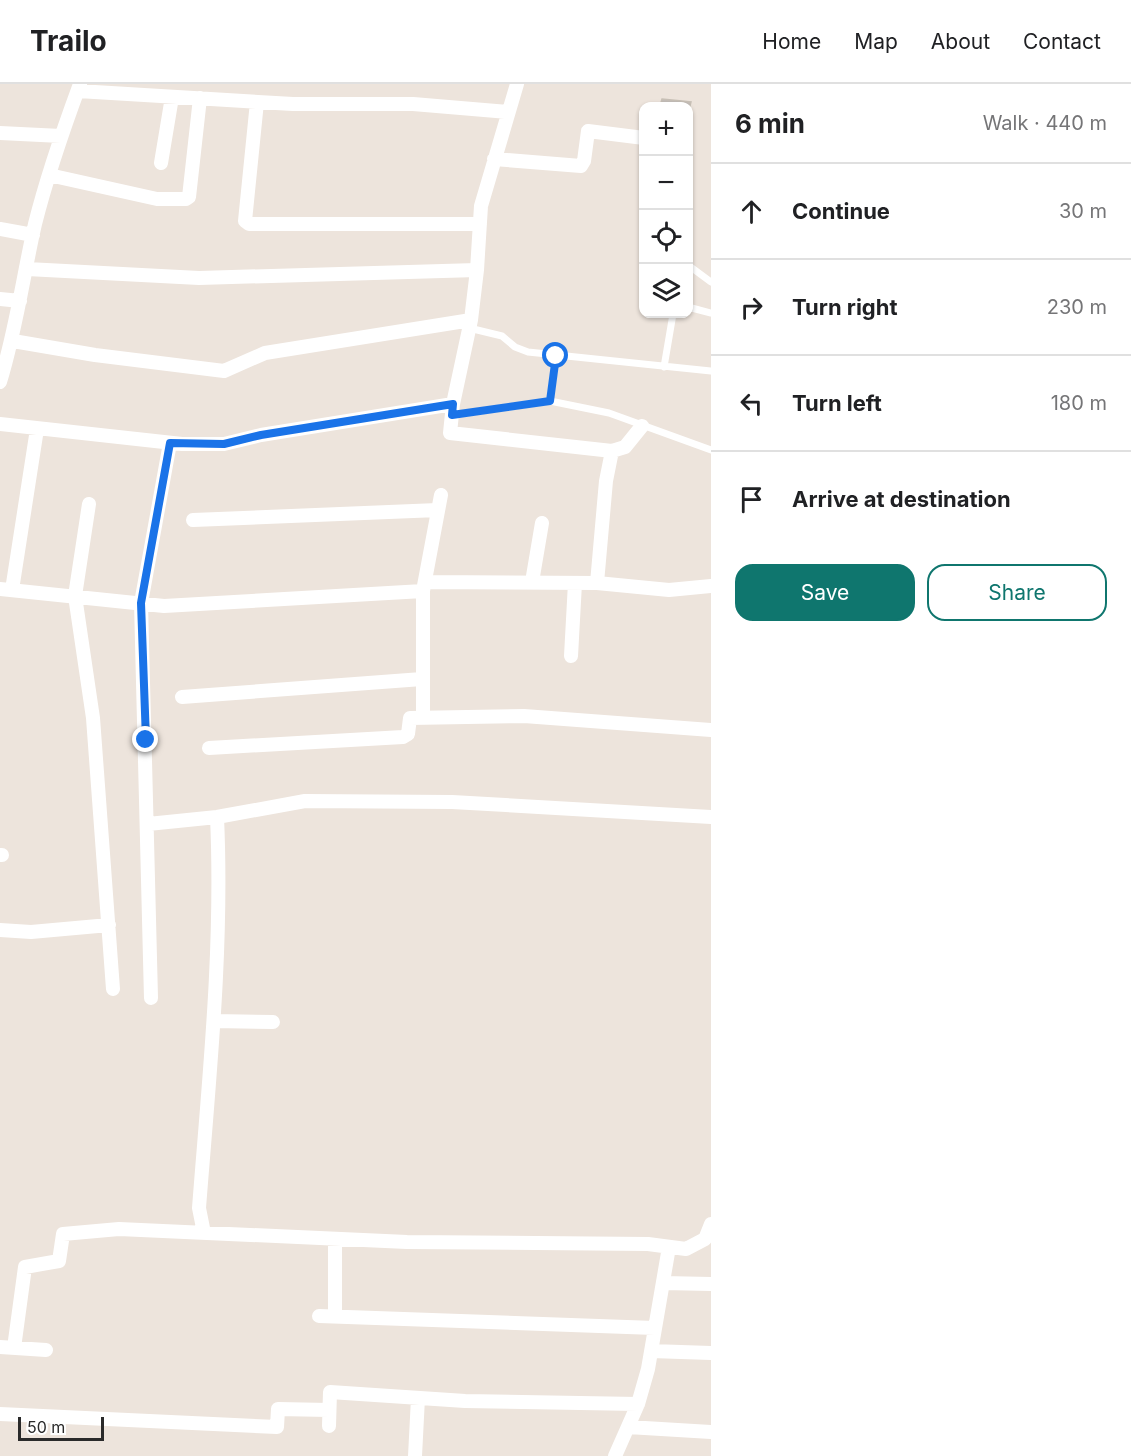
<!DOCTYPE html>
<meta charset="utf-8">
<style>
body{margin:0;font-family:Inter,sans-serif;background:#f2f2f2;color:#202124}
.controls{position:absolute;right:18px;top:18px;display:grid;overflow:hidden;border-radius:12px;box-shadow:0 2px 4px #0004}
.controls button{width:54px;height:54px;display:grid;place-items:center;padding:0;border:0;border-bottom:2px solid #e0e0e0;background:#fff;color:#202124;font:30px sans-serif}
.scale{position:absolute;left:18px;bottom:15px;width:86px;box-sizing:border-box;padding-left:6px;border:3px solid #2a2a2a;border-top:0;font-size:16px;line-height:21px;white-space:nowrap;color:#2a2a2a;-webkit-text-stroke:4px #fff;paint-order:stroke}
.stop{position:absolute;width:18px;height:18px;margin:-14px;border:4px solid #1a73e8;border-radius:50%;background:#fff}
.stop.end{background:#1a73e8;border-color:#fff;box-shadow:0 2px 6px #0008}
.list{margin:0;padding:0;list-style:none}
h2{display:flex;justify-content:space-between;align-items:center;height:78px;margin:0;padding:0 24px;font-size:26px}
h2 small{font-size:20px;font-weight:400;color:#757577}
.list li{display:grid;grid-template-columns:39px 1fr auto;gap:18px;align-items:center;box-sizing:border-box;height:96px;padding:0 24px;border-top:2px solid #e0e0e0}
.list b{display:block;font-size:22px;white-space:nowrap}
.list em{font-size:20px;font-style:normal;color:#757577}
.actions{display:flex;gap:12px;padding:18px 24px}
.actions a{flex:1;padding:14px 0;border:2px solid #0f766e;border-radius:18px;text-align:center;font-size:21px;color:#0f766e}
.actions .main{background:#0f766e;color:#fff}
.icon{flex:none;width:33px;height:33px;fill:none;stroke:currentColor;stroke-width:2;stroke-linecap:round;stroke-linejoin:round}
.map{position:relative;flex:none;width:711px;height:1372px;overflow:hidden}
header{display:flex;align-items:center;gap:36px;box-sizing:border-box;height:84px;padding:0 30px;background:#fff;border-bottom:2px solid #e0e0e0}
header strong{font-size:28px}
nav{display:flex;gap:33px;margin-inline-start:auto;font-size:21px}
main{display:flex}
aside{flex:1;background:#fff}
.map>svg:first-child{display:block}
.building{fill:#c5beb9;stroke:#c8c0b6;stroke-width:1.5}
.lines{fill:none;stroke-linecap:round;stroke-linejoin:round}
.lane{stroke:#fff;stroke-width:7}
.street{stroke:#fff;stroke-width:14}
.route{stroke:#1a73e8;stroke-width:8}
</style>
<header>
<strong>Trailo</strong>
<nav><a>Home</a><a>Map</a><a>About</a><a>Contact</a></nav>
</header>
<main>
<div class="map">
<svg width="711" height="1372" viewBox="0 0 711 1372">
<rect width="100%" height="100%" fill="#ede4dc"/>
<path class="building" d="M 662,15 L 691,18 L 688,29 L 688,22 L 660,22 Z"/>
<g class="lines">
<path class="lane" d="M 688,181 L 711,198
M 688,223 L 711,229
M 469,244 L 502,252 L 515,263 L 528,268 L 711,287
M 664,283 L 673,230
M 550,317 L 556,272
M 452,331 L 550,317 L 609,329 L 711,366"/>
<path class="street" d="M 517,0 L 481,122 L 477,186 L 471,236 L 453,320 L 450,349 L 612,367 L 625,363 L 642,342
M 78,7 L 293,20 L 413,20 L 508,28
M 257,18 L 245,137 L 249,140 L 480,140
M 0,49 L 61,52
M 494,75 L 581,82 L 584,77 L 588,47 L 644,54
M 161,79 L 172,13
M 49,91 L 157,115 L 186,115 L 189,113 L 200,14
M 0,145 L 33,151
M 27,185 L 199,194 L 477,186
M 0,215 L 20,217
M 13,257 L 95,271 L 224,287 L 265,269 L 471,236
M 0,298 C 16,246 23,193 35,140 C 47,92 63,46 80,0
M 0,340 L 182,360 L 224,360 L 261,351 L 453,320
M 89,420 L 75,512 L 93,634 L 113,905
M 193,436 L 438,426
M 425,498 L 597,499 L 669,506 L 711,502
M 532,498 L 542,439
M 597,499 L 606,397 L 612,367
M 0,505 L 164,522 L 423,507
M 12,506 L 37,345
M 571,572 L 575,499
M 182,613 L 422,595
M 423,634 L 423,507 L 441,411
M 209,664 L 403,653 L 408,650 L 410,634 L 524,632 L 711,646
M 148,740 L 217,733 L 305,717 L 452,718 L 711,733
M 0,771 L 2,771
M 0,846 L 31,848 L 109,841
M 151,914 L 141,519 L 170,359
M 214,937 L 273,938
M 204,1149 L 199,1124 C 209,994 223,864 217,733
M 663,1199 L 711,1200
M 319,1232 L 655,1244
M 335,1232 L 335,1155
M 0,1263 L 46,1266
M 14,1264 L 25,1183 L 59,1177 L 63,1150 L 119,1145 L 407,1158 L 648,1160 L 686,1165 L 705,1155 L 711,1140
M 651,1267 L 711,1269
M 0,1330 L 277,1343 L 278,1325 L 329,1326
M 329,1342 L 330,1308 L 465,1317 L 638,1320
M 628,1343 L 711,1348
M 415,1372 L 418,1314
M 615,1372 L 638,1320 L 648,1285 L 669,1163"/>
</g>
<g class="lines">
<path class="route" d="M 146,656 L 141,519 L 170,359 L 224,360 L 261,351 L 453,320 L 452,331 L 550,317 L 556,272"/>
</g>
</svg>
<div class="controls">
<button>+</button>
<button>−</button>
<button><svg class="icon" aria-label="locate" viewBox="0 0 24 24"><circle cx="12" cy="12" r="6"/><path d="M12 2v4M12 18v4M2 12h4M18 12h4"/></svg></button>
<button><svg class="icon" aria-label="layers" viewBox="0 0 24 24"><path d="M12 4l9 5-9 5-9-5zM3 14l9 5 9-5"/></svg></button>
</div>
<div class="scale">50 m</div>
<div class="stop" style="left:556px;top:272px"></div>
<div class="stop end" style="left:146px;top:656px"></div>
</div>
<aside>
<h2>6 min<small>Walk · 440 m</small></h2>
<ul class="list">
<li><svg class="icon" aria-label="ahead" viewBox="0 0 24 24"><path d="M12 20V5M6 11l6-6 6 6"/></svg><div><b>Continue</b></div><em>30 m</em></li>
<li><svg class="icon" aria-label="right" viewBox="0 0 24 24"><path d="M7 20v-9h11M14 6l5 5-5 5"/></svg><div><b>Turn right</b></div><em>230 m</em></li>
<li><svg class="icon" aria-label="left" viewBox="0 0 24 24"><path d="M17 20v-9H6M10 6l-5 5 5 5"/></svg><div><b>Turn left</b></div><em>180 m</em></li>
<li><svg class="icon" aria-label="arrive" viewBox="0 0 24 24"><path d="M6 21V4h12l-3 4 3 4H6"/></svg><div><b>Arrive at destination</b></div></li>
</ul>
<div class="actions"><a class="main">Save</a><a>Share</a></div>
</aside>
</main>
